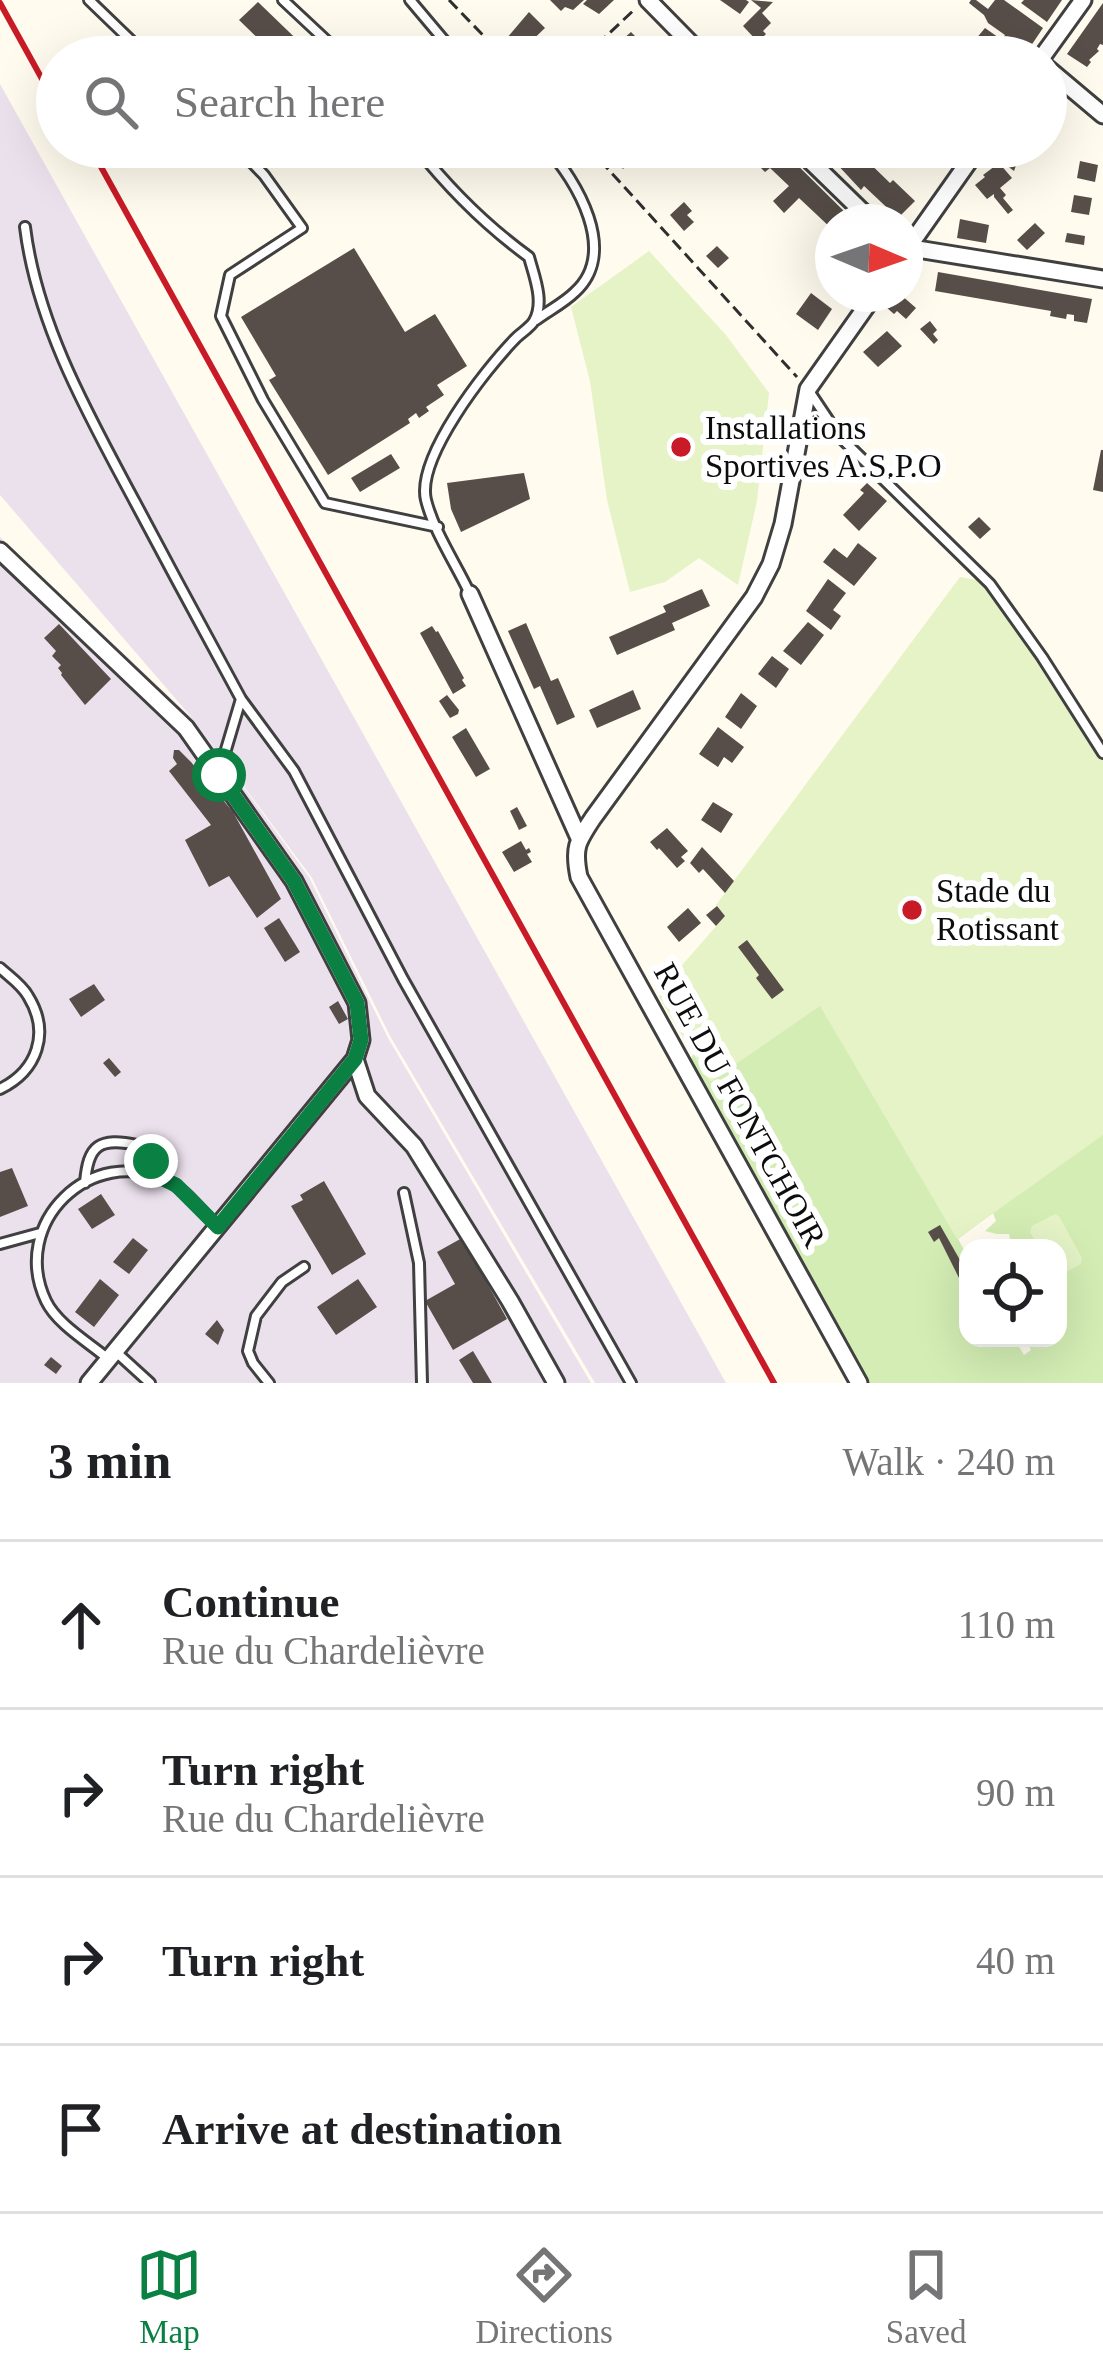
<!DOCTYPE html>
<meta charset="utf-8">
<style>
body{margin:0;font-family:Georgia,serif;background:#f2f2f2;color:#202124}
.controls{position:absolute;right:36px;bottom:36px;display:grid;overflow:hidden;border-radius:24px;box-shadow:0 12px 48px #0002}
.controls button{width:108px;height:108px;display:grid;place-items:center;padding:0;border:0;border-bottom:3px solid #e0e0e0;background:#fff;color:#202124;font:60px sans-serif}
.compass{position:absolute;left:815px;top:204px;width:108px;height:108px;border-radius:50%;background:#fff;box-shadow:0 12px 48px #0002;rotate:92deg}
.stop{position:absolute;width:36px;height:36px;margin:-27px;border:9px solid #0b8043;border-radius:50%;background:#fff}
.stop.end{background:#0b8043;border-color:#fff;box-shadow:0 3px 12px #0008}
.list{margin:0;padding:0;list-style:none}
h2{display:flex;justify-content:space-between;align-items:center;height:156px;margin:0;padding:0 48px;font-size:51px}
h2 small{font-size:39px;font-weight:400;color:#757577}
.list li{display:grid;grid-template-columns:78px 1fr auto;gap:36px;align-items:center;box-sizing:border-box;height:168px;padding:0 48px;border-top:3px solid #e0e0e0}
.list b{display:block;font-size:45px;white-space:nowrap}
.list p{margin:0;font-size:39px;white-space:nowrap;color:#757577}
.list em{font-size:39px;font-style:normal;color:#757577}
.icon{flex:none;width:66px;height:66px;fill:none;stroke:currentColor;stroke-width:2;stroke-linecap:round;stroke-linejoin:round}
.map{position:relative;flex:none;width:1103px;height:1383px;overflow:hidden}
.search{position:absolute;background:#fff;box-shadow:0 12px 48px #0002;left:36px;right:36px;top:36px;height:132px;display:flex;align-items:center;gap:30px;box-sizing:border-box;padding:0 42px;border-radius:66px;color:#757577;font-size:45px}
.sheet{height:828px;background:#fff}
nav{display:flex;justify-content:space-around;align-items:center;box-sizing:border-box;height:168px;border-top:3px solid #e0e0e0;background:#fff;font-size:33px;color:#757577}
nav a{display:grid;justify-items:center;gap:6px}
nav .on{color:#0b8043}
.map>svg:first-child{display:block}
.industrial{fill:#ebe1ed}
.green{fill:#d3edb4;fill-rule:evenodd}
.pitch{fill:#e5f3c7}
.building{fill:#574e49}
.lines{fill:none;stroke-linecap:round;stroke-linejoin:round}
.lane-casing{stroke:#404040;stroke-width:14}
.street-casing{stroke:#404040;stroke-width:21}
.path{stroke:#2f2f2f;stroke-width:3;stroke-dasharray:12 6;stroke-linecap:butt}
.lane{stroke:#fff;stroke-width:8}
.street{stroke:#fff;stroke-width:15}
.rail{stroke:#c81b27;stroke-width:6}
.route{stroke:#0b8043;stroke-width:15}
.poi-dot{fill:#c81b27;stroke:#fff;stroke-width:4.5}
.labels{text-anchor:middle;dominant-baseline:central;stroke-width:12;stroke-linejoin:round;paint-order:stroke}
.poi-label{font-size:33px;fill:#0d0d0d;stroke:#fff;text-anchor:start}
.street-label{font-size:33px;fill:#0d0d0d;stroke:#fff}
</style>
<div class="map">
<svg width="1103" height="1383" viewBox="0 0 1103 1383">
<rect width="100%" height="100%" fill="#fffbee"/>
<path class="industrial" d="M 0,84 L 726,1383 L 595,1383 L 390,1036 L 312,878 L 196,722 L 309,877 L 388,1038 L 591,1383 L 0,1383 L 0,537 L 193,719 L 0,495 Z"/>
<path class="green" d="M 784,990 L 1103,1051 L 1103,1383 L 868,1383 L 689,1065 L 694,1052 ZM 993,1213 L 996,1221 L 985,1231 L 997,1234 L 1009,1234 L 1012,1248 L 1058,1248 L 1058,1338 L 1025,1338 L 1031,1350 L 1024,1355 L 1014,1338 L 968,1338 L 968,1257 L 958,1239 Z"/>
<path class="pitch" d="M 649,251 L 726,335 L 769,393 L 757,501 L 738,585 L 699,558 L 665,582 L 630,592 L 607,500 L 590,381 L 571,307 Z
M 960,577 L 982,581 L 989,588 L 1103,760 L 1103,1135 L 957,1239 L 820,1006 L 710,1082 L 659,997 L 663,987 L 725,916 L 716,905 Z
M 1055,1214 L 1059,1216 L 1082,1258 L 1081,1264 L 1060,1275 L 1058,1248 L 1039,1248 L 1030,1232 L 1032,1226 Z"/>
<path class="building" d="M 550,0 L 584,0 L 573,10 L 565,7 L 561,11 Z
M 587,0 L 614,0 L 599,14 L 583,4 Z
M 720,0 L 746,0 L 749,2 L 740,14 Z
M 751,0 L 773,2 L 762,13 L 771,23 L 763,31 L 766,34 L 758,42 L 743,26 L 761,8 Z
M 971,0 L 976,0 L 988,9 L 995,0 L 1004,0 L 1043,28 L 1024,56 L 1013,48 L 1006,57 L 980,57 L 986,48 L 975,40 L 985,28 L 1002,40 L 1005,35 L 988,23 L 984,15 L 969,3 Z
M 1024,0 L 1062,0 L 1047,22 L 1021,3 Z
M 258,2 L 315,57 L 277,57 L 239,20 Z
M 1103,3 L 1103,45 L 1100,44 L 1097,49 L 1099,51 L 1089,60 L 1091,62 L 1087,67 L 1067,54 Z
M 529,12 L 545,28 L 519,53 L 506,39 Z
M 631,32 L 641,42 L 633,48 L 623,39 Z
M 649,39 L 667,57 L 631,57 Z
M 1046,92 L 1059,101 L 1055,107 L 1057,109 L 1046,120 Z
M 631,147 L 637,154 L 623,169 L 616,161 Z
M 756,147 L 779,147 L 855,222 L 833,222 L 833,230 L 799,198 L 784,213 L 773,201 L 789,186 L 770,168 L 765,172 L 748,155 Z
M 821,147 L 859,147 L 856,150 L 890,183 L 893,180 L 915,201 L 898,218 L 864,186 L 861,190 Z
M 910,147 L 940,147 L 921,168 L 903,156 Z
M 1002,147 L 1027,147 L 1023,152 L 1026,153 L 1022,159 L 1019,157 L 1014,171 L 995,157 Z
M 1080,161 L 1098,165 L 1095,182 L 1077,178 Z
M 999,163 L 1012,178 L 1000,188 L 1006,195 L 1003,198 L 1013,210 L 1008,214 L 994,197 L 994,194 L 987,199 L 975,185 L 985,177 L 983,175 Z
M 1074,195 L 1092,198 L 1089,215 L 1071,212 Z
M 684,202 L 692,211 L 687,215 L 694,222 L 684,231 L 670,215 Z
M 960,219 L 989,225 L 986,243 L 957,238 Z
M 1035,223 L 1045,233 L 1027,250 L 1017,240 Z
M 1067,233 L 1085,236 L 1084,245 L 1065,242 Z
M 717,246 L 729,258 L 718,268 L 706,256 Z
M 354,248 L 405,332 L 435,314 L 467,366 L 437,385 L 444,395 L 426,407 L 429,411 L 419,418 L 416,413 L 408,419 L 410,423 L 328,475 L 269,380 L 276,376 L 241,317 Z
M 938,272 L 1092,299 L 1087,323 L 1074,321 L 1074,315 L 1067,314 L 1066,319 L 1050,316 L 1051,311 L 935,291 Z
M 811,293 L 832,309 L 818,330 L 796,314 Z
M 900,294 L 916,308 L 906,319 L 897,311 L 894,314 L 887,308 Z
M 930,321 L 937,330 L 933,334 L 938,340 L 934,344 L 920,329 Z
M 887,331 L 902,346 L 878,367 L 863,352 Z
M 1101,450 L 1103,450 L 1103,492 L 1093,490 Z
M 391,454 L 400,468 L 360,492 L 351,478 Z
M 524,473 L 530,499 L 461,532 L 451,509 L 447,483 Z
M 867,483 L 887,501 L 859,531 L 843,515 L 864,493 L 860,490 Z
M 979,517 L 991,529 L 980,539 L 968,527 Z
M 858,543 L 877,558 L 854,586 L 823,562 L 834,548 L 847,558 Z
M 828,579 L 846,593 L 833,610 L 841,616 L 831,630 L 806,611 Z
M 702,589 L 710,606 L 672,623 L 675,630 L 617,655 L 609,637 L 666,612 L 663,606 Z
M 808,622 L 824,635 L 801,665 L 783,651 Z
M 526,623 L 551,681 L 558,678 L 575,717 L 557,725 L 540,686 L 534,689 L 508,631 Z
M 59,624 L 111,679 L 85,705 L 61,675 L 62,673 L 58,668 L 61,665 L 52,656 L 56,651 L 44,638 Z
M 432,626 L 436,632 L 438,631 L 464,678 L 462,680 L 466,686 L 453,694 L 420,633 Z
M 772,656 L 789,669 L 776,688 L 758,674 Z
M 633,690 L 641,709 L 597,728 L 589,710 Z
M 741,693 L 757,706 L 741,729 L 725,717 Z
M 447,695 L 459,710 L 458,714 L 450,718 L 439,701 Z
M 718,727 L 744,747 L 732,763 L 724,757 L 718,767 L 699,754 Z
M 466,728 L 490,769 L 476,777 L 452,737 Z
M 174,750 L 179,750 L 191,762 L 233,812 L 281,899 L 257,918 L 229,876 L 209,887 L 185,840 L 211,825 L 169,771 L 177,764 L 173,758 Z
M 713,802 L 733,814 L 721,833 L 701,820 Z
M 517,807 L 527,826 L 519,830 L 510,811 Z
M 667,828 L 688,851 L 681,857 L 685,861 L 677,868 L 659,848 L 657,850 L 650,842 Z
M 521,841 L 526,850 L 529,848 L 531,852 L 527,854 L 532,862 L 514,872 L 502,852 Z
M 702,847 L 734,881 L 725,893 L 703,869 L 699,873 L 690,863 Z
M 717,906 L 725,916 L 716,926 L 706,915 Z
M 688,908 L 701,923 L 679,942 L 667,927 Z
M 279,918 L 300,952 L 285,962 L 264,928 Z
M 747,940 L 784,990 L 772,999 L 756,978 L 759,975 L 738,947 Z
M 94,984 L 105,1000 L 81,1017 L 69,999 Z
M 338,1001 L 348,1019 L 339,1024 L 329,1007 Z
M 109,1058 L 121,1072 L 115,1077 L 103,1063 Z
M 12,1168 L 28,1206 L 0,1217 L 0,1172 Z
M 324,1181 L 366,1254 L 332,1275 L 291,1206 L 303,1200 L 300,1195 Z
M 101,1194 L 115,1215 L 92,1229 L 78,1209 Z
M 940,1225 L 968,1274 L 960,1280 L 939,1238 L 934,1242 L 928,1232 Z
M 133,1238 L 148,1250 L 129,1274 L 113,1262 Z
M 462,1238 L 507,1319 L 453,1350 L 425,1301 L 455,1284 L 437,1252 Z
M 100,1279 L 119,1295 L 94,1327 L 75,1312 Z
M 358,1279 L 377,1307 L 336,1335 L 317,1307 Z
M 217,1320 L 224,1330 L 218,1345 L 205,1334 Z
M 473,1351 L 492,1383 L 473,1383 L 459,1360 Z
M 51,1357 L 62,1366 L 56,1374 L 44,1365 Z"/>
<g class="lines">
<defs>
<path id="lane" d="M 89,0 L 148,57
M 283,0 L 344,57
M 410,0 L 458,57
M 237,147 L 264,175 L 302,228 L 230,275 L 221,316 L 263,400 L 325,503 L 438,527
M 416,147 C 450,190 485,225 529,257 C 534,276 545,302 534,321 C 530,328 519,334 514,340 C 485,370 416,458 426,500 C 434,532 456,564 470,594
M 25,227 C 37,325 89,416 135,502 C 170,568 205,633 241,699 L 219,773
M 536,320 C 548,311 564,303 575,292 C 619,252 577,181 546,147
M 809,391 L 839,436 L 990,584 L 1042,657 L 1103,753
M 241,699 L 294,771 L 403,979 L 631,1383
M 0,968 C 10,977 22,985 28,996 C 51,1033 37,1071 0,1089
M 85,1183 C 88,1145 99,1137 138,1145 L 160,1176
M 404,1193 L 419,1263 L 422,1383
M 0,1244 L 40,1233
M 116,1352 L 150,1383
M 107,1358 C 88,1342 57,1324 46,1301 C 9,1223 91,1143 168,1181 C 186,1190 201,1211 216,1225
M 269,1383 L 253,1363 L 248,1351 L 256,1316 L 282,1282 L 304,1267"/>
<path id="street" d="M 648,0 L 704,57
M 1042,57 L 1083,0
M 1046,67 L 1103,115
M 796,147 L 873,222
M 905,247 L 1103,279
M 905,252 L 979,147
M 0,551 L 186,728 L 294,881 L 357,1003 L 361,1040 L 355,1059 L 89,1383
M 470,594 L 579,838
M 355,1059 L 367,1096 L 414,1146 L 510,1301 L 556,1383
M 859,1383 L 579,877 C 573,848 577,842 593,818 L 754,597 L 771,564 L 783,524 L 808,389 L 875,294"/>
</defs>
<use href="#lane" class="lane-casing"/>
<use href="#street" class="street-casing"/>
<path class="path" d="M 449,0 L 504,57
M 584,57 L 635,9
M 588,147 L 797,377"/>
<use href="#lane" class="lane"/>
<use href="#street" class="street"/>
<path class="rail" d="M 0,3 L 57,106
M 90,147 L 774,1383"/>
</g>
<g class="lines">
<path class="route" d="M 151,1161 L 161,1178 L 176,1185 L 218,1227 L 355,1059 L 361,1040 L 357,1003 L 294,881 L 219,775"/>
</g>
<g class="poi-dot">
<circle cx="681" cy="447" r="12"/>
<circle cx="912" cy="910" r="12"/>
</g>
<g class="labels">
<g class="poi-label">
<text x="705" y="428">Installations<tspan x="705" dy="38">Sportives A.S.P.O</tspan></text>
<text x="936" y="891">Stade du<tspan x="936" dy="38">Rotissant</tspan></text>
</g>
<g class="street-label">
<text transform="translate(740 1105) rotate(61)">RUE DU FONTCHOIR</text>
</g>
</g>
</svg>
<div class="controls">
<button><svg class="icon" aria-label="locate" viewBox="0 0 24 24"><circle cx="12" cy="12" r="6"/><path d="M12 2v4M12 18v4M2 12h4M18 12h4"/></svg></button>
</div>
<svg class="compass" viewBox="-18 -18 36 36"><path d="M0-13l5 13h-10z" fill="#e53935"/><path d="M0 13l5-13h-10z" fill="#757577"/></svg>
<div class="stop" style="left:219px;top:775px"></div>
<div class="stop end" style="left:151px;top:1161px"></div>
<div class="search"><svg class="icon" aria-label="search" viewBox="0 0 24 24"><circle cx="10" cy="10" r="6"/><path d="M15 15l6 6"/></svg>Search here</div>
</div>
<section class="sheet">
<h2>3 min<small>Walk · 240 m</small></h2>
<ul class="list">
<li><svg class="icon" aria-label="ahead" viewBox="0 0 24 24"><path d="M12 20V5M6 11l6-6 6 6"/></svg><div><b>Continue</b><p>Rue du Chardelièvre</p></div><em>110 m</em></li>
<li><svg class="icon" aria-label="right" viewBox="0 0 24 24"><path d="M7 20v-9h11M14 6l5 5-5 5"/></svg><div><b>Turn right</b><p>Rue du Chardelièvre</p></div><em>90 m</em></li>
<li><svg class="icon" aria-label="right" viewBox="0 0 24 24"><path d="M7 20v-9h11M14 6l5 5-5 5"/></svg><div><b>Turn right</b></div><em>40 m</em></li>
<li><svg class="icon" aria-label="arrive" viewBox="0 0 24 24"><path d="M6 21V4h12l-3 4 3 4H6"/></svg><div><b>Arrive at destination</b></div></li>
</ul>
</section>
<nav>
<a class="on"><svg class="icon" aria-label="map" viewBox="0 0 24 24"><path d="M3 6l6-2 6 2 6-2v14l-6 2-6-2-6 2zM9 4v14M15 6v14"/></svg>Map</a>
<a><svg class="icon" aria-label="directions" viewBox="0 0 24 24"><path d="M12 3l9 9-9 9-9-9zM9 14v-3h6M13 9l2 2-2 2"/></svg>Directions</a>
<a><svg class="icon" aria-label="saved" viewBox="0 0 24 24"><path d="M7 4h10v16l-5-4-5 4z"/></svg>Saved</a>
</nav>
